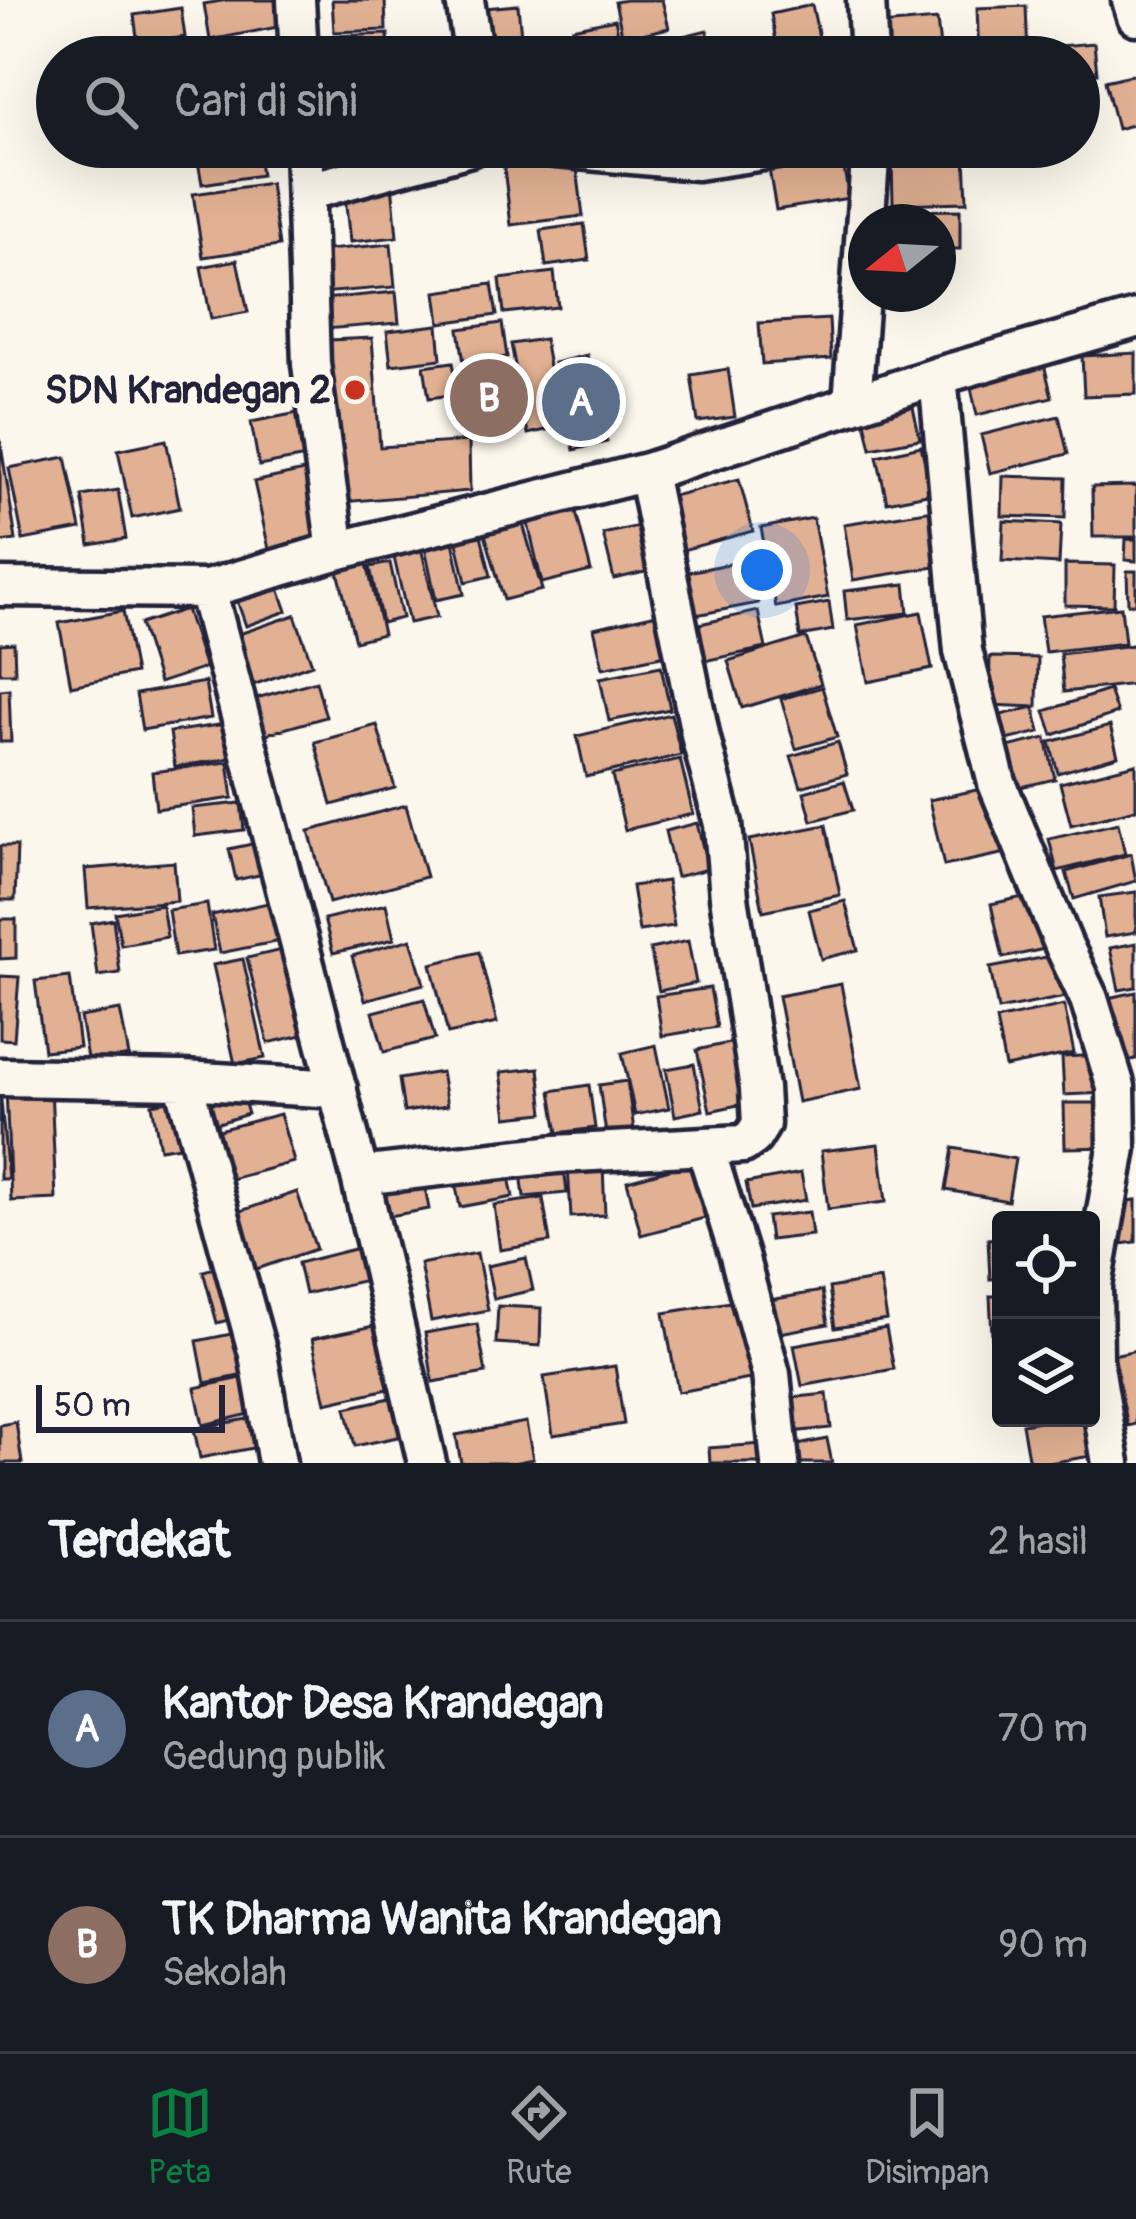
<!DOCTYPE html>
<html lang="id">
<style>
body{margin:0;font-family:Pangolin,sans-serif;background:#242831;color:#f1f3f6}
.controls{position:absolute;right:36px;bottom:36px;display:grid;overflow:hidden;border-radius:12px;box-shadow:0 12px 48px #0002}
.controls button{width:108px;height:108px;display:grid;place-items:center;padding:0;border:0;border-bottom:3px solid #363941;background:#171b24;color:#f1f3f6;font:60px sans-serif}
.compass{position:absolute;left:848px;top:204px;width:108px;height:108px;border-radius:50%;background:#171b24;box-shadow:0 12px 48px #0002;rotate:252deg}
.scale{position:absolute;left:36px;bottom:30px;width:189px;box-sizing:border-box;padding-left:12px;border:6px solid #22223b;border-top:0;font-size:33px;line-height:42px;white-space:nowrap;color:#22223b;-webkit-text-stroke:9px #fbf7ec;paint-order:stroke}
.you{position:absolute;left:762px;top:570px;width:42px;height:42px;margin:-30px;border:9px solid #fff;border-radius:50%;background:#1a73e8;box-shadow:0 0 0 18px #1a73e833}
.badge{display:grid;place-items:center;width:78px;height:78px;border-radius:50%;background:#0b8043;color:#fff;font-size:39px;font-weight:700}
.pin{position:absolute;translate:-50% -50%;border:6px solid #fff;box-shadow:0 3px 12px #0006}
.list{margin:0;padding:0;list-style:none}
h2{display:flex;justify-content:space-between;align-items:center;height:156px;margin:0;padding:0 48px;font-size:51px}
h2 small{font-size:39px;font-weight:400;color:#9ea1a6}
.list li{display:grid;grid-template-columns:78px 1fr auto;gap:36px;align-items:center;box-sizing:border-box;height:216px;padding:0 48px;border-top:3px solid #363941}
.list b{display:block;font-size:45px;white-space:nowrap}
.list p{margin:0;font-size:39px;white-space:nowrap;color:#9ea1a6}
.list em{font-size:39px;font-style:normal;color:#9ea1a6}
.icon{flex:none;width:66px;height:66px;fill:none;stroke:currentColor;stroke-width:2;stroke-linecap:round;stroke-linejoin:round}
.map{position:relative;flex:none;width:1136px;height:1463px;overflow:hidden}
.search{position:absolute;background:#171b24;box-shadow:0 12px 48px #0002;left:36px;right:36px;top:36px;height:132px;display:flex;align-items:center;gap:30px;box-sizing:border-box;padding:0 42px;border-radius:66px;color:#9ea1a6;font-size:45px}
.sheet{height:588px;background:#171b24}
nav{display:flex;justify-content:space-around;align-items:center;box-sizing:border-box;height:168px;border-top:3px solid #363941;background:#171b24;font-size:33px;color:#9ea1a6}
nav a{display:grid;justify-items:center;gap:6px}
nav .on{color:#0b8043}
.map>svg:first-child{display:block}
.building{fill:#e2b193;stroke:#22223b;stroke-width:3}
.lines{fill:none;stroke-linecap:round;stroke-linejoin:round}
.minor-casing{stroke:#22223b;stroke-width:45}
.minor{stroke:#fbf7ec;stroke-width:36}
.poi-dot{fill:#c8321e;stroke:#fbf7ec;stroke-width:4.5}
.labels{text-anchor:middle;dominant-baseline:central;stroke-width:9;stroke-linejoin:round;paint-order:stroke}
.poi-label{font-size:39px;font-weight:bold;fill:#22223b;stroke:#fbf7ec;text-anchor:end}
</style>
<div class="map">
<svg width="1136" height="1463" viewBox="0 0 1136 1463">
<rect width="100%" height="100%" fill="#fbf7ec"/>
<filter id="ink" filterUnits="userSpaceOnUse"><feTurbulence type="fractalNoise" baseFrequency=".00833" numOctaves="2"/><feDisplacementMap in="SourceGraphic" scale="24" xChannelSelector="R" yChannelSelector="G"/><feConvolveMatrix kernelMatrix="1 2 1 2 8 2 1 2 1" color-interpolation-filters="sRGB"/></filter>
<g filter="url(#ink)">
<path class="building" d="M 227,0 L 283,0 L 288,25 L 210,40 L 204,4 Z
M 332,0 L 385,0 L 386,30 L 334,32 Z
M 626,0 L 662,0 L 669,28 L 623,38 L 615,2 Z
M 518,5 L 523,57 L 477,57 L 473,9 Z
M 812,5 L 823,56 L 779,57 L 771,14 Z
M 1026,6 L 1028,57 L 979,57 L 977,8 Z
M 181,8 L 185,37 L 138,44 L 134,15 Z
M 615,19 L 623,57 L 578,57 L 572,28 Z
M 937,20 L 941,57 L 883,57 L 880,25 Z
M 707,30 L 714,57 L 684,57 L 679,37 Z
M 388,34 L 389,57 L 337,57 L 337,36 Z
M 185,39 L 187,57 L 146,57 L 144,45 Z
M 574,41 L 577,57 L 530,57 L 529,49 Z
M 1094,43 L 1097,73 L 1079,74 L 1079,57 L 1047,57 L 1046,47 Z
M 1136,74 L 1136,124 L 1117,129 L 1105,81 Z
M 216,147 L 257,147 L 261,175 L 202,184 L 196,150 Z
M 320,147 L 423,147 L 423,160 L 320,163 Z
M 841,151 L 849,198 L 776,210 L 768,163 Z
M 575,152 L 583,216 L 511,225 L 503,160 Z
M 965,155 L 967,202 L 893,204 L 892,157 Z
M 270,183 L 279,246 L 203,257 L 193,194 Z
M 392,183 L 397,237 L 350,242 L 344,188 Z
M 960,210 L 960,249 L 938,249 L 938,222 L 895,222 L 895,211 Z
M 584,224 L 589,260 L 546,266 L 541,230 Z
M 391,244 L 395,287 L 321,293 L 317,251 Z
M 237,260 L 248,312 L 211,319 L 201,267 Z
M 554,272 L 558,307 L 504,313 L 500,279 Z
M 492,284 L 497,315 L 440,323 L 436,292 Z
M 396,292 L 399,323 L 325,329 L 322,299 Z
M 829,319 L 831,359 L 762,364 L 759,323 Z
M 502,323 L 507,357 L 464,363 L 459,329 Z
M 438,325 L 441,359 L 391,365 L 387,331 Z
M 372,338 L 380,447 L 469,441 L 470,491 L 343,502 L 329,340 Z
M 544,339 L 560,427 L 528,434 L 511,344 Z
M 1136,353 L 1136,394 L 1084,396 L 1082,356 Z
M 587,355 L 607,442 L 574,450 L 554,363 Z
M 1042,356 L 1052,397 L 977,415 L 968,374 Z
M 453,362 L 458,394 L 429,398 L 424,366 Z
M 728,369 L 735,417 L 698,422 L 691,375 Z
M 508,374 L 511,419 L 470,422 L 467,377 Z
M 913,407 L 920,439 L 871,448 L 864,417 Z
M 303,412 L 311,456 L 259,466 L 251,422 Z
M 1059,416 L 1068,454 L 990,473 L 981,435 Z
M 0,439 L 16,540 L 0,542 Z
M 166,440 L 180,508 L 132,518 L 118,450 Z
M 921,446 L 932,493 L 887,502 L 877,456 Z
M 66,457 L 81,529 L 23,540 L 9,468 Z
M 308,470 L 322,538 L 269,549 L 254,482 Z
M 1003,476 L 1066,478 L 1065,518 L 1002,516 Z
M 739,479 L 753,531 L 679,551 L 665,498 Z
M 1136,486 L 1136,537 L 1093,537 L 1092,487 Z
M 118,490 L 126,539 L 90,545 L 82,496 Z
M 574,504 L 591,571 L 542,583 L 526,515 Z
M 933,510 L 941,566 L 853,580 L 844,524 Z
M 813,518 L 828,597 L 776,607 L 761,528 Z
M 1004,521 L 1061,524 L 1059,564 L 1002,561 Z
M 478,523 L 491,576 L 466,582 L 454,529 Z
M 523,524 L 542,590 L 504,600 L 485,534 Z
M 648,524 L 658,569 L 614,579 L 603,534 Z
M 451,532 L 464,594 L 436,600 L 423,538 Z
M 1126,539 L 1136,540 L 1136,561 L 1125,560 Z
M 420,543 L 437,617 L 409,623 L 392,549 Z
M 749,560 L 758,603 L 691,616 L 683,573 Z
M 390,563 L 402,618 L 382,623 L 370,567 Z
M 367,564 L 383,634 L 355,641 L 338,571 Z
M 1065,564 L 1115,565 L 1114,606 L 1065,605 Z
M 1127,571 L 1136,571 L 1136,604 L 1128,604 Z
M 275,577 L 287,611 L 246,626 L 234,592 Z
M 905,584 L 908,613 L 847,620 L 844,591 Z
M 829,602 L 833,630 L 800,636 L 796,608 Z
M 1121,607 L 1125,643 L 1045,652 L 1040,616 Z
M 186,609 L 205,668 L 159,683 L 140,624 Z
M 123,611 L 135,673 L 71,686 L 59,623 Z
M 758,611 L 766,648 L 699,662 L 691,626 Z
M 921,612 L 932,669 L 868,682 L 857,625 Z
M 657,614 L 666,655 L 603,668 L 594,628 Z
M 295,615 L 312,664 L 247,687 L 230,637 Z
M 806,637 L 821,684 L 742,708 L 728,661 Z
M 14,643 L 15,673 L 0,673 L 0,644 Z
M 1133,645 L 1136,684 L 1064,692 L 1060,654 Z
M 990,657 L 1038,658 L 1037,707 L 989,705 Z
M 661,666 L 670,709 L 609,721 L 600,678 Z
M 316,681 L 326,717 L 263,735 L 253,699 Z
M 205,682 L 211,718 L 142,730 L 136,694 Z
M 822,687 L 837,737 L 796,749 L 781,699 Z
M 9,689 L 11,742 L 0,742 L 0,690 Z
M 1109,690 L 1117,713 L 1053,735 L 1045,711 Z
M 1034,707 L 1040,732 L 1007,740 L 1001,715 Z
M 671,714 L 681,755 L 586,777 L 577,736 Z
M 226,724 L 231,758 L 175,767 L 170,732 Z
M 377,725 L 395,788 L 332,805 L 315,742 Z
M 1110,726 L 1118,756 L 1058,773 L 1050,742 Z
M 1046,738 L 1055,779 L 1008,790 L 999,749 Z
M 838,742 L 847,774 L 801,787 L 791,756 Z
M 680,759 L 693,814 L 625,830 L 612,775 Z
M 228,762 L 233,798 L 156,809 L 152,772 Z
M 1136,764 L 1136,809 L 1071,825 L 1060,783 Z
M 844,781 L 853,810 L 812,821 L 804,792 Z
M 991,787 L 1006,853 L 944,866 L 929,800 Z
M 241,803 L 244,830 L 195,836 L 192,808 Z
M 406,805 L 426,877 L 329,903 L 309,831 Z
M 697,823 L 708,869 L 676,877 L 665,831 Z
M 1118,823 L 1125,854 L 1057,871 L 1049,839 Z
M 826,825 L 840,895 L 763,911 L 749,840 Z
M 270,840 L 277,871 L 236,880 L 229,849 Z
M 0,846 L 17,846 L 15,900 L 0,900 Z
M 1131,854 L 1136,881 L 1074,899 L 1066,872 Z
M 174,862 L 177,901 L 88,908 L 85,869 Z
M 667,881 L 674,926 L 639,931 L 632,886 Z
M 1136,892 L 1136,932 L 1105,937 L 1099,897 Z
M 1037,894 L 1049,948 L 1003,958 L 991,904 Z
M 282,900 L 290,939 L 220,953 L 212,915 Z
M 845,901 L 858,950 L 821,959 L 809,910 Z
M 207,904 L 214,950 L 175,956 L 168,910 Z
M 386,904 L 394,939 L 333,953 L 324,919 Z
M 162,905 L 167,937 L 121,945 L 115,913 Z
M 0,919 L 16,919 L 16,958 L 0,959 Z
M 113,919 L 120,973 L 98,976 L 91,923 Z
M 411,939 L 424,984 L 365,1000 L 352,956 Z
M 688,941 L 696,983 L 659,991 L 650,949 Z
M 1136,943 L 1136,987 L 1119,990 L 1110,948 Z
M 286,949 L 307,1034 L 268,1043 L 247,958 Z
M 479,952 L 497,1023 L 448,1034 L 431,964 Z
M 1056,955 L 1065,997 L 998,1010 L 990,968 Z
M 243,959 L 265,1058 L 235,1064 L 213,965 Z
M 0,976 L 19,977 L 14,1040 L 0,1039 Z
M 70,977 L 79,1047 L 44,1051 L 35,981 Z
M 841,984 L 861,1089 L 798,1102 L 778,996 Z
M 710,988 L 717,1027 L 662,1036 L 656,996 Z
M 1136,992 L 1136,1059 L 1121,1062 L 1108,998 Z
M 424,999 L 435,1039 L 384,1052 L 373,1012 Z
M 1064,1005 L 1074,1053 L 1005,1067 L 996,1020 Z
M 120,1010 L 129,1056 L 88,1064 L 80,1017 Z
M 738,1041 L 752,1102 L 710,1111 L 697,1050 Z
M 656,1045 L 669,1108 L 635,1115 L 622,1053 Z
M 1103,1055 L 1105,1093 L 1064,1095 L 1062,1057 Z
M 694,1064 L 703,1110 L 675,1116 L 666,1069 Z
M 539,1068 L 544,1113 L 507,1117 L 501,1072 Z
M 441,1072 L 447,1106 L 404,1112 L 399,1079 Z
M 627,1081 L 634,1130 L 606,1134 L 599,1085 Z
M 239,1084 L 248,1114 L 202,1128 L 194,1097 Z
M 589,1085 L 595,1128 L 558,1133 L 551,1091 Z
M 51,1087 L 56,1199 L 11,1201 L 6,1089 Z
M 0,1089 L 8,1179 L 0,1179 Z
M 185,1098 L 193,1144 L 160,1149 L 152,1104 Z
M 1064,1103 L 1111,1103 L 1112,1147 L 1065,1148 Z
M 280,1114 L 294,1162 L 220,1182 L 207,1133 Z
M 879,1144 L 886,1202 L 828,1209 L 821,1151 Z
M 953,1148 L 1015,1159 L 1008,1201 L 946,1190 Z
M 563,1160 L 567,1193 L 524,1197 L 520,1164 Z
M 702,1160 L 716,1215 L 641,1235 L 627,1181 Z
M 506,1161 L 513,1197 L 460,1207 L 453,1171 Z
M 603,1165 L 605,1215 L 571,1217 L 568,1166 Z
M 422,1170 L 429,1209 L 384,1217 L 378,1177 Z
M 801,1173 L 806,1200 L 751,1209 L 746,1183 Z
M 297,1192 L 316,1249 L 248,1272 L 229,1215 Z
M 543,1198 L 550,1242 L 500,1250 L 494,1205 Z
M 1136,1200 L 1136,1242 L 1120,1244 L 1116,1202 Z
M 809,1212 L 812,1235 L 770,1240 L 767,1217 Z
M 1001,1238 L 1001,1278 L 990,1279 L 988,1239 Z
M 358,1248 L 366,1280 L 305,1294 L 298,1263 Z
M 477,1253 L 488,1310 L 431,1321 L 420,1264 Z
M 526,1258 L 533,1290 L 494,1299 L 487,1266 Z
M 230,1264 L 244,1316 L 217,1323 L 203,1271 Z
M 880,1279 L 887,1320 L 835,1328 L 829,1288 Z
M 822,1291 L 828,1324 L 769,1335 L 764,1301 Z
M 990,1296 L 1001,1296 L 1001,1355 L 993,1356 Z
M 736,1301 L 750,1379 L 678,1392 L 664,1313 Z
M 498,1306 L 541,1308 L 540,1346 L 496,1343 Z
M 383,1324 L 397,1387 L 326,1403 L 312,1339 Z
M 477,1324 L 486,1373 L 433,1382 L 425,1333 Z
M 886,1328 L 894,1369 L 802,1386 L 794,1345 Z
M 246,1331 L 254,1373 L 205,1383 L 197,1341 Z
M 1136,1350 L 1136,1424 L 1128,1426 L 1113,1355 Z
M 615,1366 L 624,1424 L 553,1435 L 544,1377 Z
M 246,1377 L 254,1413 L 203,1425 L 195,1388 Z
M 827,1394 L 831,1428 L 790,1432 L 787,1398 Z
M 399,1396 L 407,1435 L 355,1446 L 346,1408 Z
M 263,1416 L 269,1445 L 200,1458 L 194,1429 Z
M 1058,1418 L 1090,1418 L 1097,1455 L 1049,1463 L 1029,1463 L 1022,1424 Z
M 16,1422 L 22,1463 L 0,1463 L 0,1425 Z
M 526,1422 L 533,1459 L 513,1463 L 461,1463 L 456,1435 Z
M 827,1439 L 832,1463 L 796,1463 L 793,1446 Z
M 762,1444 L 764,1463 L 710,1463 L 709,1448 Z"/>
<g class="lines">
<defs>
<path id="minor" d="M 296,0 L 299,57
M 465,0 L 474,57
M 866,0 L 869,57
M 1131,0 L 1136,16
M 304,147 L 311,364 L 336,551
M 546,147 L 697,161 L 790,147
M 306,192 L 470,147
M 938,376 L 963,651 L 997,783 L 1064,946 L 1089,999 L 1116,1087 L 1117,1148 L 1093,1286 L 1094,1360 L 1111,1463
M 852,403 L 871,147
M 0,587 L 207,589 L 336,551 L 647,472 L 938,376 L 1136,319
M 207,589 L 360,1176 L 427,1463
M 0,1077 L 183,1080 L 338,1089
M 183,1080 L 258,1354 L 277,1463
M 705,1147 L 739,1256 L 771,1374 L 780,1463
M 360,1176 L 556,1154 L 743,1144 L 753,1137 L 761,1124 L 759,1088 L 729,897 L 723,824 L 701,739 L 647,472"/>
</defs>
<use href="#minor" class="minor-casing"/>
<use href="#minor" class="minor"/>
</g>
</g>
<circle class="poi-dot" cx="355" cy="390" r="12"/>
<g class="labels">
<g class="poi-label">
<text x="331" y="390">SDN Krandegan 2</text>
</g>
</g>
</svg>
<div class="controls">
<button><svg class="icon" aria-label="locate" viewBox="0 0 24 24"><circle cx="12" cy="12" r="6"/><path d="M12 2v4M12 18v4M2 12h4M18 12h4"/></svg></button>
<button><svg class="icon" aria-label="layers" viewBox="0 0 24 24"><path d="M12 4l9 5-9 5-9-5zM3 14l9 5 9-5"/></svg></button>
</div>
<svg class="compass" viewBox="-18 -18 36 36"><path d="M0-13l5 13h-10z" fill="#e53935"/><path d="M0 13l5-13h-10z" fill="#9ea1a6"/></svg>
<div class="scale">50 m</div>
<div class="you"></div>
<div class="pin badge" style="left:581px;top:402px;background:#5c6f8a">A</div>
<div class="pin badge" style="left:489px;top:398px;background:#8d6e63">B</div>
<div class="search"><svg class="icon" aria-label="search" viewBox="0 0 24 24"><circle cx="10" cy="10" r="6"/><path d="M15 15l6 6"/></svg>Cari di sini</div>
</div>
<section class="sheet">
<h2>Terdekat<small>2 hasil</small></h2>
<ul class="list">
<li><span class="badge" style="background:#5c6f8a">A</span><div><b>Kantor Desa Krandegan</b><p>Gedung publik</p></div><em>70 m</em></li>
<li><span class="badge" style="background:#8d6e63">B</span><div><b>TK Dharma Wanita Krandegan</b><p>Sekolah</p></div><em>90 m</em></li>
</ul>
</section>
<nav>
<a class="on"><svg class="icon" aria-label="map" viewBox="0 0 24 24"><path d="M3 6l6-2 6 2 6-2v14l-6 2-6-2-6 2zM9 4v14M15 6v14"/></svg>Peta</a>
<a><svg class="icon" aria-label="directions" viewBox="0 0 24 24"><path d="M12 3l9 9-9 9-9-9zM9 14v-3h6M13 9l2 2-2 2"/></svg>Rute</a>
<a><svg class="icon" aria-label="saved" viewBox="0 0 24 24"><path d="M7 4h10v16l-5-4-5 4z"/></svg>Disimpan</a>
</nav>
